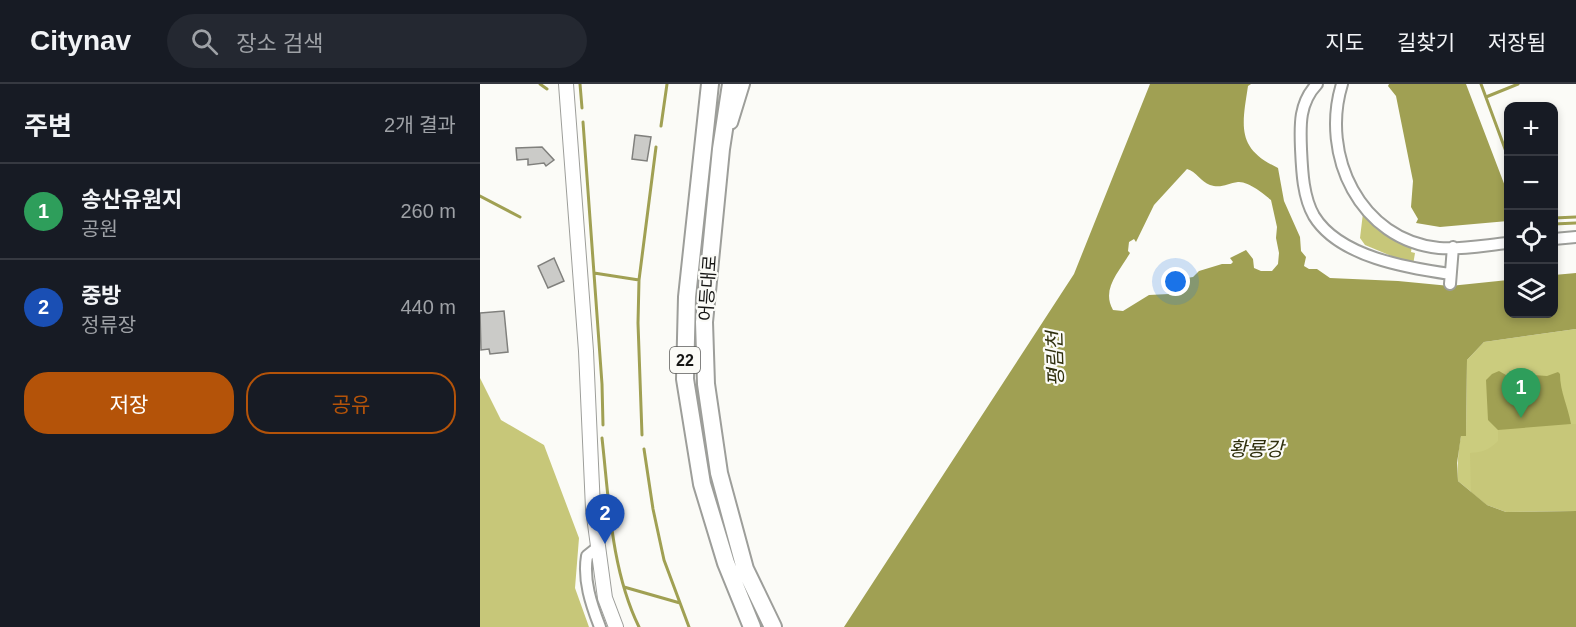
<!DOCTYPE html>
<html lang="ko">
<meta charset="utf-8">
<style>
body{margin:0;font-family:Helvetica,"Noto Sans KR",sans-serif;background:#242831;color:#f1f3f6}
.controls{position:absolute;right:18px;top:18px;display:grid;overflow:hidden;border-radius:12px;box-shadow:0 3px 9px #0003}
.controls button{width:54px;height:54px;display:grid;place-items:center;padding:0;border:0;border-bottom:2px solid #363941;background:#171b24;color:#f1f3f6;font:30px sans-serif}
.you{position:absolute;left:696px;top:198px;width:21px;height:21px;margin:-15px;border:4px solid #fff;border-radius:50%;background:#1a73e8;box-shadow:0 0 0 9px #1a73e833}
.badge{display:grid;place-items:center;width:39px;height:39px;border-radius:50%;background:#b45309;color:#fff;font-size:20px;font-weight:700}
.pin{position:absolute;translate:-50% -50px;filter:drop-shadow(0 2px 3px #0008)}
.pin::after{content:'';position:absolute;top:32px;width:21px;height:18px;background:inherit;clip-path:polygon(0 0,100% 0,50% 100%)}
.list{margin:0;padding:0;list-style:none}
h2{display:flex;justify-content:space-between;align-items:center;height:78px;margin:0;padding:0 24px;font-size:26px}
h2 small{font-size:20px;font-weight:400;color:#9ea1a6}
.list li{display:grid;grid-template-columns:39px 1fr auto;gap:18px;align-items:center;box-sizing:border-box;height:96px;padding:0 24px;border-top:2px solid #363941}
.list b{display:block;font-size:22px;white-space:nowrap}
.list p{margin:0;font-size:20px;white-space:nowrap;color:#9ea1a6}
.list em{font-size:20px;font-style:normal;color:#9ea1a6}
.actions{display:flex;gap:12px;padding:18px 24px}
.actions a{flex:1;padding:14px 0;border:2px solid #b45309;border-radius:24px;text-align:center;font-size:21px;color:#b45309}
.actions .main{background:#b45309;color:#fff}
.icon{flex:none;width:33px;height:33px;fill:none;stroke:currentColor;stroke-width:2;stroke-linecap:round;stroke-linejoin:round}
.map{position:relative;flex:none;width:1096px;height:543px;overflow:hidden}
header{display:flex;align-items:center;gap:36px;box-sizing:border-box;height:84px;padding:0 30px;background:#171b24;border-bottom:2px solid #363941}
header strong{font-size:28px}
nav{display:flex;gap:33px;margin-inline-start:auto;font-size:21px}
.search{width:420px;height:54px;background:#242831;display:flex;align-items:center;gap:15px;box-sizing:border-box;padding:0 21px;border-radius:33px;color:#9ea1a6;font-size:22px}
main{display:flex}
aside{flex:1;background:#171b24}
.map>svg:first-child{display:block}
.green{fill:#cbcc7e}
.forest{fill:#c7c779}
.water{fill:#a0a053;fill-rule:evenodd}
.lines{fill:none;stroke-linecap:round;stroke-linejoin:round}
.stream{stroke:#a0a053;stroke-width:3}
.building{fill:#cbcbc8;stroke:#80807d;stroke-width:1.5}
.minor-casing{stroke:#9d9e9a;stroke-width:14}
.secondary-casing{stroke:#9d9e9a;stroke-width:16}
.primary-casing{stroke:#9d9e9a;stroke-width:20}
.minor{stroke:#fff;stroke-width:10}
.secondary{stroke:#fff;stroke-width:14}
.primary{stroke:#fff;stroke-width:16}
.labels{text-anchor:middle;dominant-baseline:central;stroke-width:4.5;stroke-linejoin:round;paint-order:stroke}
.shield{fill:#fbfbf7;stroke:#5b5b59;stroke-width:1.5}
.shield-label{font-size:16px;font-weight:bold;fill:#161615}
.street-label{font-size:18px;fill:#161615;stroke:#fbfbf7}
.water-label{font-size:20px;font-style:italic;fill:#2f2f0c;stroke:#fbfbf7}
</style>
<header>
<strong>Citynav</strong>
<div class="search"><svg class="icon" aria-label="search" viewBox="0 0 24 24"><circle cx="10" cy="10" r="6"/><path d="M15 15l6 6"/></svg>장소 검색</div>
<nav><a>지도</a><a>길찾기</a><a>저장됨</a></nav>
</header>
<main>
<aside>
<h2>주변<small>2개 결과</small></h2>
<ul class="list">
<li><span class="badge" style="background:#2e9e5b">1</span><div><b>송산유원지</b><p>공원</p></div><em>260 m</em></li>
<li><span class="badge" style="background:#1a4fb4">2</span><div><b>중방</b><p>정류장</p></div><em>440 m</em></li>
</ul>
<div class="actions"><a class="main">저장</a><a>공유</a></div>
</aside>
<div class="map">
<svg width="1096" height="543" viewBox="0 0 1096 543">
<rect width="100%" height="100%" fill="#fbfbf7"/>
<path class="green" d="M 1096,245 L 1096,427 L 1007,421 L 978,397 C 977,381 978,367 981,352 L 986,351 L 987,276 L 1004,258 Z"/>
<path class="forest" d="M 883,129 L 932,162 L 931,168 L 935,169 L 933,181 L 885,161 L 880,154 Z
M 0,294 L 21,336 L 64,361 L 99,454 L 95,504 L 109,543 L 0,543 Z
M 1096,340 L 1096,427 L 1026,428 L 1007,421 L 991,408 L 990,369 C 1003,368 1009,366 1018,357 L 1018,346 L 1056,341 Z"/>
<path class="water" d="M 670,0 L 771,0 L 768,2 C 762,42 756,64 798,84 L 804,117 L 820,153 L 821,167 L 826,173 L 824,182 L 829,185 L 837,185 L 850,194 L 918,197 L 970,202 L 1028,196 L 1028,230 L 1074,230 L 1074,191 L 1096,189 L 1096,245 L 1004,258 L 987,276 L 986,352 L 981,352 L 977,379 L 978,397 L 1007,421 L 1026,428 L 1096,427 L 1096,543 L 364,543 L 594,190 ZM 707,85 C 716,87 721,98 730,101 C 741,105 748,99 758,98 C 768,97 784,110 791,116 L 797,143 L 796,154 L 799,169 L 798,180 L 792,187 L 781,187 L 774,184 L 773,175 L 766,166 L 750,174 L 753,178 L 751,180 L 742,180 L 719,187 L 713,193 L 695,196 L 689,210 L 669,211 L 643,227 L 633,226 C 621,205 639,188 650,169 L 648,167 L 649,158 L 654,155 L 656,158 L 674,121 Z
M 909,0 L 986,0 L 1028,110 L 1028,137 L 960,143 L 936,139 L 938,135 L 931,123 L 933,97 L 916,12 L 908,2 Z
M 1019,287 L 1040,299 L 1053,291 L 1067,292 L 1078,288 L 1080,290 C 1080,308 1088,322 1091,340 L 1018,346 L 1008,336 L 1006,296 L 1012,290 Z"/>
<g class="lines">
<path class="stream" d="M 60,0 L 67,5
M 100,0 L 102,24
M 1001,0 L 1028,73
M 1006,13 L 1038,0
M 103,38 L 122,300 L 123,341
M 181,42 L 187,0
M 0,112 L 40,133
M 1074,134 L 1096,133
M 1074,140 L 1096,139
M 114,189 L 159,196
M 162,351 L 158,239 L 159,196 L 176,63
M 122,354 C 129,416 131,486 159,543
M 164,365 L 173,425 L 184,476 L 209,543
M 144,503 L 200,519"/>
</g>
<path class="building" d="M 155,51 L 171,53 L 167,77 L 152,75 Z
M 62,63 L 74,76 L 66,82 L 64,79 L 48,81 L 48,75 L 37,76 L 36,64 Z
M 74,174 L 84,197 L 68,204 L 58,182 Z
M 24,227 L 28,268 L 10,270 L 9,265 L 1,266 L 0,229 Z"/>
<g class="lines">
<defs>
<path id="minor" d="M 837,0 C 819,19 820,41 821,65 C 822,87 823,113 834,132 C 859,173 928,184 970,190
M 862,0 C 840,71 880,156 959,164 C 981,166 1006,161 1028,159
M 252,39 L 264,0
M 1074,155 L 1096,153
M 970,200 L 973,163
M 117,464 L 107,472 C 103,496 111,520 120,543"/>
<path id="secondary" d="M 86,0 L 106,267 L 113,425 L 125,514 L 136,543"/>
<path id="primary" d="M 230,0 L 207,213 L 205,295 L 222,400 L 246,479 L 272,543
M 251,0 L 241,65 L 224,238 L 226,300 L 239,389 L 265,485 L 293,543"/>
</defs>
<use href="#minor" class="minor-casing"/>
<use href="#secondary" class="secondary-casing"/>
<use href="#primary" class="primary-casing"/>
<use href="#minor" class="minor"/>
<use href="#secondary" class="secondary"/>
<use href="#primary" class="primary"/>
</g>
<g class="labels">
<rect class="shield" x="190" y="263" width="30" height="26" rx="4.5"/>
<g class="shield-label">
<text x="205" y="276">22</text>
</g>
<g class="street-label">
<text transform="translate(228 204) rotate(-86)">어등대로</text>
</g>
<g class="water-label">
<text transform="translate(575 275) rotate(-92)">평림천</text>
<text x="776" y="365">황룡강</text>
</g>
</g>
</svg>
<div class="controls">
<button>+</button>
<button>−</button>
<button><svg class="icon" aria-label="locate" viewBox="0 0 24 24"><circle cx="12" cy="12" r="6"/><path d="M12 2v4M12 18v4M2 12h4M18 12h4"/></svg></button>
<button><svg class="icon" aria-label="layers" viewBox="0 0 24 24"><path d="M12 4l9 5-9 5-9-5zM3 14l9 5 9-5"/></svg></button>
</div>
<div class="you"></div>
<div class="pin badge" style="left:1041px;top:334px;background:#2e9e5b">1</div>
<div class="pin badge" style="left:125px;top:460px;background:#1a4fb4">2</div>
</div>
</main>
